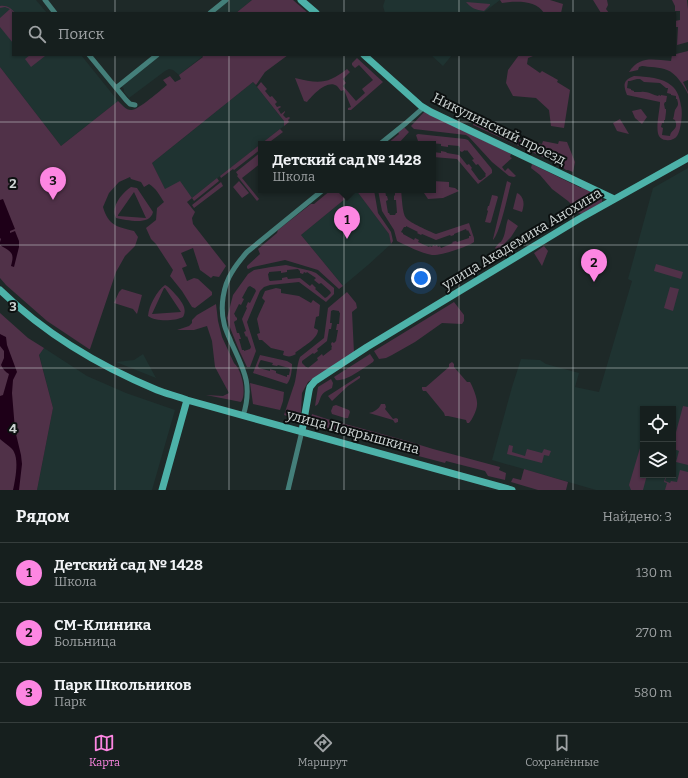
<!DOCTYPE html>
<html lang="ru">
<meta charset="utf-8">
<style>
body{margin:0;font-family:Bitter,serif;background:#1f2727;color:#f1f3f6}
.controls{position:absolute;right:12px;bottom:12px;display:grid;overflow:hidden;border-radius:0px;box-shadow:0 1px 3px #0004}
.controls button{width:36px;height:36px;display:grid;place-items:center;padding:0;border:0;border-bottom:1px solid #353d3c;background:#161f1e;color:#f1f3f6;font:20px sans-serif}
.you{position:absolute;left:421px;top:278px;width:14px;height:14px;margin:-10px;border:3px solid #fff;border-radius:50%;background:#1a73e8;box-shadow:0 0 0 6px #1a73e833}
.badge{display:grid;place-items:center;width:26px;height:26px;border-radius:50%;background:#fd86e2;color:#111;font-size:13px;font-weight:700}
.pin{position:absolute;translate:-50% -33px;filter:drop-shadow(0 1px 2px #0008)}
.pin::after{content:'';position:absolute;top:21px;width:14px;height:12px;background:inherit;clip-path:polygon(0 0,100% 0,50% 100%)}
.popup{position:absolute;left:258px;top:141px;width:178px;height:52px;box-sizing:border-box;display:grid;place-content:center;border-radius:0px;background:#161f1e;filter:drop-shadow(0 1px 3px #0005);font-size:13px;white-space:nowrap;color:#9ea2a4}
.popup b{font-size:15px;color:#f1f3f6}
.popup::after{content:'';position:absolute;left:50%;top:100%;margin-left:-8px;border:8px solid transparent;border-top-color:#161f1e}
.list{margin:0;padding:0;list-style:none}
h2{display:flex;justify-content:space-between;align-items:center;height:52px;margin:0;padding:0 16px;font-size:17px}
h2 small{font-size:13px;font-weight:400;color:#9ea2a4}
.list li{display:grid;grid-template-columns:26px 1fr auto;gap:12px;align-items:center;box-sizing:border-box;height:60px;padding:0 16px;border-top:1px solid #353d3c}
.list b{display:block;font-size:15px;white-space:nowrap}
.list p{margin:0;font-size:13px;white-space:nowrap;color:#9ea2a4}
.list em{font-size:13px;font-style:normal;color:#9ea2a4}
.icon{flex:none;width:22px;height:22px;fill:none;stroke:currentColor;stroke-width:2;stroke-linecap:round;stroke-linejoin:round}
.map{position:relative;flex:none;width:688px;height:490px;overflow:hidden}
.search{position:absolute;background:#161f1e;box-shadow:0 1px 3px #0004;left:12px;right:12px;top:12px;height:44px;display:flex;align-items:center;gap:10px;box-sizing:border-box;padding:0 14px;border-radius:0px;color:#9ea2a4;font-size:15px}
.sheet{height:232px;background:#161f1e}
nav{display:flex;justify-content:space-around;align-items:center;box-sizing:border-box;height:56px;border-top:1px solid #353d3c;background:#161f1e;font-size:11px;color:#9ea2a4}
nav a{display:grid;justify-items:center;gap:2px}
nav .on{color:#fd86e2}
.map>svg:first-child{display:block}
.built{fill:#1f3331;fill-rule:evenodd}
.green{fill:#503148;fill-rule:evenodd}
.water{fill:#1e0018}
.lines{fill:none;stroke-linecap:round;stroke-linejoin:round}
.street{stroke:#447f7a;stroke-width:5}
.secondary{stroke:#4db2a9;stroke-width:7}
.grid{fill:none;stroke:#cdd4d3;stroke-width:1;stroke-opacity:0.55}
.labels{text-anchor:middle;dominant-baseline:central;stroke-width:4;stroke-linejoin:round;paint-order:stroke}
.street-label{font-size:14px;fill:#cdd4d3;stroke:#0c1010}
.grid-label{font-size:13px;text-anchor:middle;font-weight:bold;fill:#cdd4d3;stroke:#0c1010;stroke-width:4;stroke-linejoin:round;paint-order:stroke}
</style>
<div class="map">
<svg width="688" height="490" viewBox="0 0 688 490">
<rect width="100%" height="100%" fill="#1e2928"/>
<path class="built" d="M 0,0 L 36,0 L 47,13 L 13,13 L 13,55 L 81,55 L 118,101 L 61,146 L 0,67 Z
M 230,0 L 252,0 L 236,13 L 213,13 Z
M 385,0 L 500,0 L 483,13 L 385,13 L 383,6 Z
M 160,55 L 202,55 L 203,56 L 179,75 L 173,70 L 169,69 L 165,71 L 129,98 L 124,92 L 124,89 L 121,86 Z
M 431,55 L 452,55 L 443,66 Z
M 253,82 L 284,121 L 284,126 L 192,198 L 165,189 L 152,163 Z
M 688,168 L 688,490 L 596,490 L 492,460 L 512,387 L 521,359 L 540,360 L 546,364 L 579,373 L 575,387 L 599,392 L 632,281 L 628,279 L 653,188 ZM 643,409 L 673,409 L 673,475 L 643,475 Z
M 356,190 L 389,234 L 391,244 L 368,265 L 343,286 L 301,235 Z
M 44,348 L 87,376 L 126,393 L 175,410 L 152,490 L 37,490 L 53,408 L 39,354 Z
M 143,354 L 156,378 L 116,362 L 134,360 Z"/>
<path class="green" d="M 252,0 L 293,0 L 308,13 L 236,13 Z
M 500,0 L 550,0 L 563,4 L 561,13 L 544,13 C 536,0 516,1 502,3 Z
M 593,0 L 607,0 L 608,5 L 606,9 L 609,13 L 601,13 Z
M 672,0 L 687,0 L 688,9 L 688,42 L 677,45 L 678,27 L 675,27 L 675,21 L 680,20 L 680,11 L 675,11 L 675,6 Z
M 466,2 L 490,4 L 490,5 L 484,11 C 476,10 471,8 466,2 Z
M 0,6 C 7,5 11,8 15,13 L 14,13 L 11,10 L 13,13 L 13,43 L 0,27 L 0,18 L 10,9 L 5,7 L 0,8 Z
M 688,51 L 688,80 L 683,82 L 688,92 L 688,94 C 684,86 676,73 667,70 C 660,67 649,67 642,66 L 639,67 L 638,70 L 629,72 C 640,55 654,60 671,61 L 672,55 Z
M 30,55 L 45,55 L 45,56 L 31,67 L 25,59 Z
M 202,55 L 288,55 L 265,72 L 256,85 L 253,82 L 152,163 L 165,189 L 180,181 L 192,198 L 217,178 L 219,181 L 194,201 L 192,198 L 187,202 L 195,212 L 192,218 L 193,224 L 226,266 L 219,277 L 213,276 L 211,278 L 200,270 L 193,248 L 181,253 L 187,266 L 182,268 L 187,281 L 194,278 L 198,279 L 212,292 L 212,295 L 195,308 L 192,307 L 182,291 L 170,276 L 173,270 L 156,244 L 151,239 L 146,228 L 156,220 L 157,208 L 164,202 C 160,196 156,188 149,184 L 144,187 L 141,182 L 131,179 L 130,177 L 119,182 L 109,193 L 103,207 C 108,225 117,227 134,231 L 138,237 L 135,246 L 125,256 L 116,272 L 90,349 L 89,349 L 47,321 L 6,285 L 0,278 L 0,67 L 61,146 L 118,101 C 122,105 126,110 131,110 C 137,111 161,90 167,85 L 163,80 L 170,76 L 175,82 L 181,79 L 179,75 L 203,57 Z
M 519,55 L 534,55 L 533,56 L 528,58 L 527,64 L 540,73 L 542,71 L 558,80 L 557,82 L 570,90 L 564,128 L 551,126 L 549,110 L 536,98 L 513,96 L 506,83 L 508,70 Z
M 357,58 L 383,82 L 351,110 L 348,110 L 348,108 L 351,107 L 344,90 L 341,91 C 341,91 337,86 337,86 C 327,79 313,95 307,102 L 304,101 L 295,78 C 319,84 328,84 347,69 L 350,72 L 343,79 L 346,83 L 343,86 L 356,101 L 365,93 L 362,89 L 373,80 L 359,65 L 355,68 L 352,65 L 352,63 Z
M 634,76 C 647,77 662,77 672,86 C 678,91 680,99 681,106 C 683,112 681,131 677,136 C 675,139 670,141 666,140 C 663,140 660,138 659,136 C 655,129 660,110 660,102 L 627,95 C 623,85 623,80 634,76 ZM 637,79 L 640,79 L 644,82 L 660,83 L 666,88 L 668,88 L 667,93 L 671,94 L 671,95 L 676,96 L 676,99 L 677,99 C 679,106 678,105 675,110 C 674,113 674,117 673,119 L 675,120 C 679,130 671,129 670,136 L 662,135 L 663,128 L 661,127 L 662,123 L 664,123 L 664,120 L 665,120 L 666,112 L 666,109 L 665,109 L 664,104 L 665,102 L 666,102 L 667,96 L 661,95 L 661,96 L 659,95 L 658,96 C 653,95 647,91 641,92 C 638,92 636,92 634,92 L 634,91 L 631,90 L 631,89 L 627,88 L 628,81 L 630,81 Z
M 261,82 L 267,89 L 265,91 L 270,97 L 272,96 L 277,102 L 275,104 L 277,107 L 280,106 L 281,107 L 278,109 L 281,114 L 285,111 L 285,112 L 283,115 L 286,118 L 289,117 L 290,118 L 288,120 L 289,122 L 284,126 L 284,121 L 257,87 Z
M 641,109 L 647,117 L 642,124 L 635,118 L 632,111 Z
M 425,111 L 511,154 L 510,157 L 512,158 L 502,167 L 505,171 L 508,168 L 516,176 L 514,177 L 509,176 L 492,162 L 469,137 L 466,135 L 414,129 L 411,126 Z
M 476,114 L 493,129 L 520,137 L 520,140 L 542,144 L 543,141 L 558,144 L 559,141 L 567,142 L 575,162 L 573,172 L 568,170 L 566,170 L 560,165 L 473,125 Z
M 620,119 L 629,134 L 617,131 L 613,123 Z
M 404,127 L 409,132 L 398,144 L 387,144 L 399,134 L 398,132 Z
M 280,129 L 283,132 L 267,144 L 261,144 L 261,149 L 234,170 L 233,169 L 221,178 L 220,176 Z
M 418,134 L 465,139 L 468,140 L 491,168 L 492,170 L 492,173 L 478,184 L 457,159 L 433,157 L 433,152 L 441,153 L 441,151 L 446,152 L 447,153 L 459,155 L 467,165 L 469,164 L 472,168 L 471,169 L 479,180 L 481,180 L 486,176 L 485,175 L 486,174 L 478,164 L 476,165 L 472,160 L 474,159 L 467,150 L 466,151 L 465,150 L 462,152 L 460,151 L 460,148 L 459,146 L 448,145 L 448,147 L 441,146 L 441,144 L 430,143 L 430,144 L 419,144 L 416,135 Z
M 261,152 L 261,163 L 242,178 L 259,199 L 257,201 L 237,176 L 238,175 L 236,172 Z
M 532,164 L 581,188 L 582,187 L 601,196 L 602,198 L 602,202 L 583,214 L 578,213 L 575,211 L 572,205 L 568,201 L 552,189 L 540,175 L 531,168 Z
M 239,181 L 249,193 L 242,198 L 233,187 Z
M 433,181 L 449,182 L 449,187 L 455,188 L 459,191 L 443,198 L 428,199 L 422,190 L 433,190 Z
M 507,181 L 511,183 C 508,194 500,233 493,240 L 493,239 Z
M 221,182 L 223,186 L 194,208 L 192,205 Z
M 131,187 L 137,188 L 153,212 C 150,226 127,220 116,218 C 110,207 122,193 131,187 ZM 134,192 L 146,218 L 118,216 L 118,215 Z
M 331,190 L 356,190 L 301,235 L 343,286 L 339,289 L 318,270 L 285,260 L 253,267 L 248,269 L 247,268 L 247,266 L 260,254 L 258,249 L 277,233 L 278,230 L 311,204 L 314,204 Z
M 356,190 L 374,190 L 378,213 L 391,232 L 393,241 L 391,244 L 389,234 Z
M 378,190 L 385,190 L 386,196 L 387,196 L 388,200 L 386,201 L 388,213 L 389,213 L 390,215 L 395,215 L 396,213 L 397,213 L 396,200 L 394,200 L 394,196 L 395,195 L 395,190 L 401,190 C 402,197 402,213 406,218 C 410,223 429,231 436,234 L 469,223 L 474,238 L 474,242 C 467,247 440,256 432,255 C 421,253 407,246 397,241 L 394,230 L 382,211 ZM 406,226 L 418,232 L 417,233 L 421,235 L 422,234 L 436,240 L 450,235 L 451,236 L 454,235 L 454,234 L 466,229 L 467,231 L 468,230 L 471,236 L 469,236 L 469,238 L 457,242 L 456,241 L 452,242 L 453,243 L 441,248 L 440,246 L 438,247 L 437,245 L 435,246 L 433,245 L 432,247 L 430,246 L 429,247 L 418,242 L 419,240 L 415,238 L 414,240 L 403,234 L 403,233 L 401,232 L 404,227 L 406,227 Z
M 517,193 L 519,194 C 525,199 524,206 522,212 L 513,209 Z
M 492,195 L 497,196 L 498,197 L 491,222 L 490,223 L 485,222 L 488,211 L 487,210 L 488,206 L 489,206 Z
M 508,219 L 518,226 L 511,237 L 505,243 L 504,247 L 504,250 L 503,252 L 500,252 L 495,248 L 499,243 L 501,242 C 506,235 505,227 508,219 Z
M 544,246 L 548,251 L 542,266 L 534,253 Z
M 656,264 L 683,272 L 681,279 L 654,271 Z
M 286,265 L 311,271 L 316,273 L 334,288 L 334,294 L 326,302 L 299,282 L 270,285 L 264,287 L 260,291 L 247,322 L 256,351 L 250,367 L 247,367 L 239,350 L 229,325 L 227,318 L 233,295 L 248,274 L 254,270 L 271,267 ZM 298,269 L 300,271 L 300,273 L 303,274 L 304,272 L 306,273 L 307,272 L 316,278 L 314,280 L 319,284 L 321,283 L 330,291 L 331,293 L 327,297 L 325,298 L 315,289 L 316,288 L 312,284 L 310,286 L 300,278 L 288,279 L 287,277 L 282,278 L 282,280 L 270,281 L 269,280 L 268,274 L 269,273 L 269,272 L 281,271 L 281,273 L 287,272 L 287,270 ZM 250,286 L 255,289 L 256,291 L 250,303 L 248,302 L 246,307 L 247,308 L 242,319 L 246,331 L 244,332 L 246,337 L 247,336 L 251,347 L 250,349 L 244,351 L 244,350 L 242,350 L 239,339 L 241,339 L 239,333 L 237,333 L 234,322 L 235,321 L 237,320 L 237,318 L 235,316 L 235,315 L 234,314 L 239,304 L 241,305 L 244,299 L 242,298 L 248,287 Z
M 165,285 C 170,287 183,302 184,307 C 185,310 185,314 183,317 C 175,321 156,322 148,316 C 149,305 157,291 165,285 ZM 164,288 L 165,288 L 181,312 L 152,314 Z
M 670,287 L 679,289 L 673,311 L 664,308 Z
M 276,288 L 281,289 L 281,293 L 299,296 L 311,303 L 313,300 L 320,305 L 319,316 L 316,317 L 314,328 L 318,330 C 318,339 302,347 295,353 L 296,354 C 291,357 288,357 283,355 L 284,351 L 271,348 L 262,340 L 259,340 L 257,334 L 260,333 L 257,319 L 259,314 L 265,301 L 262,298 L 265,291 Z
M 122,289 L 142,295 L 137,314 L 133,309 L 114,303 L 119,292 Z
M 347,292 L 356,303 L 357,308 L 352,312 L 354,353 L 308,382 L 302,393 L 301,412 L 300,420 L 284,415 C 287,406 290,397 293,388 C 297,379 296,367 300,357 L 324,338 L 328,308 ZM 333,310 L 339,311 L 339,312 L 340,313 L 339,324 L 337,324 L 336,330 L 338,330 L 336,341 L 334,343 L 332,342 L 331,344 L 332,347 L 331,348 L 332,349 L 323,356 L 322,354 L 317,358 L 318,360 L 308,368 L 307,367 L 306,367 L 302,363 L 302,361 L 313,353 L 314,354 L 318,351 L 317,349 L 327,341 L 329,329 L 331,329 L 332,323 L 330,323 L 331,311 Z
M 454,302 L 464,315 L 464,321 L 462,324 L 442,323 L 415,342 L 392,355 L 386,358 L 379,359 L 374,351 Z
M 216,304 L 218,321 L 222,337 L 234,363 C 242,370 247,394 241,402 L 206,395 L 223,396 L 229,393 L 215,367 L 212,341 L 207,326 L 194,330 L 177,330 L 189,326 L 192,323 L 192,320 L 197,315 Z
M 0,313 L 28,338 L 44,348 L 39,355 L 53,408 L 37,490 L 0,490 Z
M 370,354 L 374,360 L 373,362 C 365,367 346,382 336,380 L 334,377 Z
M 260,355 L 287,361 L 292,364 C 292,371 291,379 287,384 L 253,373 ZM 261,360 L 273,363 L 272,365 L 277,366 L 278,365 L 289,368 L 290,370 L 289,375 L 287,375 L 287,377 L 276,373 L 276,371 L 270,369 L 270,371 L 259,368 L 258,366 L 260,361 Z
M 452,362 L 454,364 L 454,367 L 467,382 L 470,382 C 473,387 478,400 477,405 C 477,410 472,420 469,423 L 467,423 L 466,420 L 448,416 L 445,416 L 444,413 L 426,391 L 423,391 L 422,389 L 422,387 L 426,387 L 449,367 L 449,364 Z
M 359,376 L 360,376 L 360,378 L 348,386 L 332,401 L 328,396 Z
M 331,379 L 333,383 L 332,388 C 327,391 322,392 320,399 C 319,401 319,403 317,405 L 315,406 L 318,387 Z
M 250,383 L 284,392 L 283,401 L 280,410 L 253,404 Z
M 381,404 L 385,404 L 386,407 L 385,409 L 393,419 L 396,418 L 398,419 L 398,422 L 395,423 L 393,420 L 369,413 C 374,412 379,409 381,404 Z
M 336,405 L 349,410 L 350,412 L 348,418 L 345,418 L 332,414 L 331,411 L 333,406 Z
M 683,406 L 688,407 L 688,465 L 676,462 L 679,451 L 674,449 L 673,451 L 673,435 L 675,436 Z
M 312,414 L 327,419 L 407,441 L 433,449 L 500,467 L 499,470 L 506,473 L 505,480 L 488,476 L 485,471 L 446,461 L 445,463 L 403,452 L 402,449 L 342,433 L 341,435 L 315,427 L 310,423 Z
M 643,438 L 643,475 L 647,475 L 643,490 L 631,490 L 629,485 Z
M 509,445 L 513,446 L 512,452 L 525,456 L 527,449 L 542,453 L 544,449 L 551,451 L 549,456 L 544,455 L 542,463 L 507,454 Z
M 524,469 L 568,482 L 566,490 L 538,490 L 511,482 L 513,478 L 521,480 Z
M 680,470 L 688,472 L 688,490 L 665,490 L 667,483 L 664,482 L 666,475 L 667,475 L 665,481 L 670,483 L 671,481 L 677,482 Z"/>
<path class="water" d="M 3,199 L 15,229 L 10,231 L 10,233 L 15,231 L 19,241 L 19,247 L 14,267 L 11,266 C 15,252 11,252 0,245 L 0,242 L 1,239 L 0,238 L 0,200 Z
M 0,334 L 6,337 L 7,345 L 17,372 L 13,380 L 12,393 L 15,430 L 21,455 L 22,464 L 19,490 L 13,490 C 15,481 19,461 14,452 C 13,448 3,442 0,439 L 0,396 L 3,395 L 9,374 C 5,372 3,369 1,365 L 4,358 L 4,351 L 0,346 Z"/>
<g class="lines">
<path class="street" d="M 45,0 L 55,13
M 210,13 L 226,0
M 89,55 L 126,100 L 130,104 L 135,105
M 116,88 L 157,55
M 380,144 L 406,123 L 423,108
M 243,416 C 253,385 244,370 231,342 C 229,336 225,330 224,323 C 220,307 223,286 232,272 C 236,265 241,259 247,252 L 323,190
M 288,490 L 302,431"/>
<path class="secondary" d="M 301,0 L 316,13
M 364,55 L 421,106 L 431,112 L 614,199
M 0,290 C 45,334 99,366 157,390 C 167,394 177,396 187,400 L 512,490
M 302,431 L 309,391 L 310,387 L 315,381 L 367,347 L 579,219 L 688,158
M 162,490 L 187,400"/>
</g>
<path class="grid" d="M 115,0 L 115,13M 229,0 L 229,13M 344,0 L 344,13M 459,0 L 459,13M 573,0 L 573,13M 115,55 L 115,490M 229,55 L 229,490M 344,55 L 344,490M 459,55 L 459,490M 573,55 L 573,490M 0,122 L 688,122M 0,245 L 688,245M 0,368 L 688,368"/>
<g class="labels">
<g class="street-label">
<text transform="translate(499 129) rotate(26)">Никулинский проезд</text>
<text transform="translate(522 239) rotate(-31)">улица Академика Анохина</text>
<text transform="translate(353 432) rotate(15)">улица Покрышкина</text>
</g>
</g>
<g class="grid-label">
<text x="13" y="188">2</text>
<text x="13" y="311">3</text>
<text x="13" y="433">4</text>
</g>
</svg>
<div class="controls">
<button><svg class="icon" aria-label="locate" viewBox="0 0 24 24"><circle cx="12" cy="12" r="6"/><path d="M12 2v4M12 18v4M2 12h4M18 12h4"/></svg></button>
<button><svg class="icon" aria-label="layers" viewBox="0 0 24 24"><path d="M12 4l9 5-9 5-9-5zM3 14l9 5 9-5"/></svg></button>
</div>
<div class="you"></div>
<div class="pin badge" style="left:347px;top:239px">1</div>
<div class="popup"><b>Детский сад № 1428</b>Школа</div>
<div class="pin badge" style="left:594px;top:282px">2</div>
<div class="pin badge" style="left:53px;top:200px">3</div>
<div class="search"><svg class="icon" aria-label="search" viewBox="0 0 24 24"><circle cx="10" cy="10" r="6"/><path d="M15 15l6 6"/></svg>Поиск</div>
</div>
<section class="sheet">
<h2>Рядом<small>Найдено: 3</small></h2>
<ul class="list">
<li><span class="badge">1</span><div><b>Детский сад № 1428</b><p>Школа</p></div><em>130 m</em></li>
<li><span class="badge">2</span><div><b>СМ-Клиника</b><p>Больница</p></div><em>270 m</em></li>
<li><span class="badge">3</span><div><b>Парк Школьников</b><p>Парк</p></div><em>580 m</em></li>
</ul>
</section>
<nav>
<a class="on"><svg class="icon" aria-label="map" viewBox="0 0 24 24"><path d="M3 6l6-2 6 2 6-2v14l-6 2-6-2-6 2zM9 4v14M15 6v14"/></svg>Карта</a>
<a><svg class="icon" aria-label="directions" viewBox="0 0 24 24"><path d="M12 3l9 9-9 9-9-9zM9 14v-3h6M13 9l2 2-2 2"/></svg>Маршрут</a>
<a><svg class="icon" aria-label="saved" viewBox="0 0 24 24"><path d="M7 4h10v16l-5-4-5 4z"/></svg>Сохранённые</a>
</nav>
